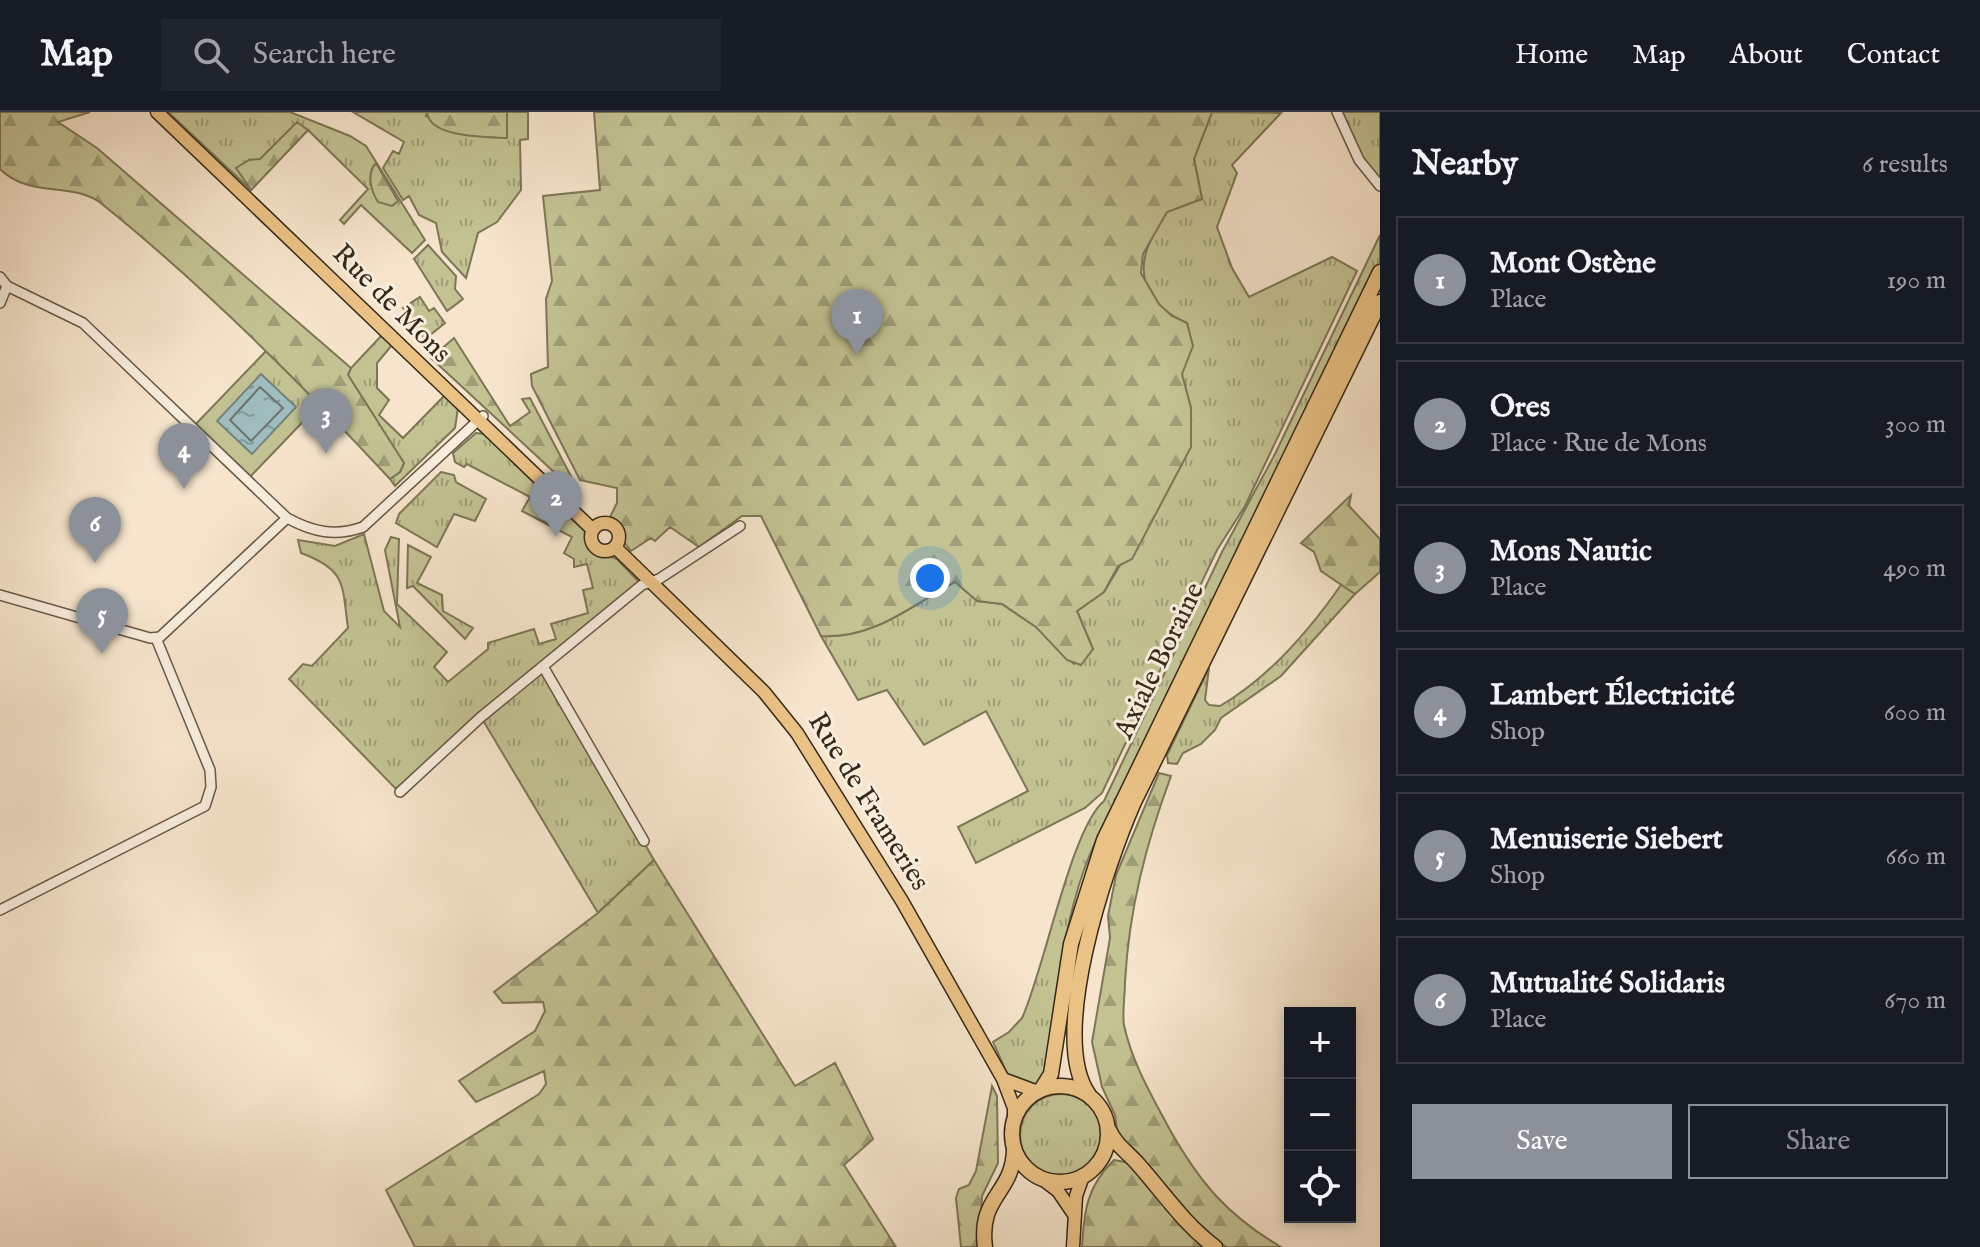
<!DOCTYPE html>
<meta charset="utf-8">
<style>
body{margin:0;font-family:"IM FELL English",serif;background:#20242c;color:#f1f3f6}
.controls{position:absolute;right:24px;bottom:24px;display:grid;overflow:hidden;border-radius:0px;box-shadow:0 4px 12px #0003}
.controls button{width:72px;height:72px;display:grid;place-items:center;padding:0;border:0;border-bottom:2px solid #363941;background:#171b24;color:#f1f3f6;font:40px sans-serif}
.you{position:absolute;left:930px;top:466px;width:28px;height:28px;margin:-20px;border:6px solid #fff;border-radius:50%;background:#1a73e8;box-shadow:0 0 0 12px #1a73e833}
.badge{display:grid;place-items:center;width:52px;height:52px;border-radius:50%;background:#8c9099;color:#fff;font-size:26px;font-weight:700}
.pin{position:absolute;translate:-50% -66px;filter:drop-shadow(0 2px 4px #0008)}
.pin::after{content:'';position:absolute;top:42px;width:28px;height:24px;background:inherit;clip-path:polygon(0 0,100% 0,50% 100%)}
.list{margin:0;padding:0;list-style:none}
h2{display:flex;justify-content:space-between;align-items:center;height:104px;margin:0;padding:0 32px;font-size:34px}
h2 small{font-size:26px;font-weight:400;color:#9ea1a6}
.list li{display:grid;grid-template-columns:52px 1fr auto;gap:24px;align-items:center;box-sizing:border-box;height:128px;margin:0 16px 16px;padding:0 16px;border:2px solid #363941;border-radius:0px}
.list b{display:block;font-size:30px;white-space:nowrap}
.list p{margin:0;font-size:26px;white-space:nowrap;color:#9ea1a6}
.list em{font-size:26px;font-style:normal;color:#9ea1a6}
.actions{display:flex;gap:16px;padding:24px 32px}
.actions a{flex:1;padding:18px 0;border:2px solid #8c9099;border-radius:0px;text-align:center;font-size:28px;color:#8c9099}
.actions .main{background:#8c9099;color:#fff}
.icon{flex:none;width:44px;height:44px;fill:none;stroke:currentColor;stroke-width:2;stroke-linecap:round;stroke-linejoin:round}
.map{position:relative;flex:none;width:1380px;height:1135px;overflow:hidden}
header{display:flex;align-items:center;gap:48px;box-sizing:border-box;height:112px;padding:0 40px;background:#171b24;border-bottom:2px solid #363941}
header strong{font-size:38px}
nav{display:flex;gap:44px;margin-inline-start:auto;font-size:28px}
.search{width:560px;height:72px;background:#20242c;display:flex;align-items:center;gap:20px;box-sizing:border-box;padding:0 28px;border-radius:0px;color:#9ea1a6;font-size:30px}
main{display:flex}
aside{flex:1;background:#171b24}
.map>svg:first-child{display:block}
.grass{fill:url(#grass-tufts);stroke:#7d7656;stroke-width:2}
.forest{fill:url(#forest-firs);stroke:#7d7656;stroke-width:2}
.water{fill:url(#water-ripples);stroke:#75827d;stroke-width:2}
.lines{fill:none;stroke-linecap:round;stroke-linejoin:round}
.shore{stroke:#6b736c;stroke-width:2}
.minor-casing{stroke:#675846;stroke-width:12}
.major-casing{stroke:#372919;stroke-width:15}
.highway-casing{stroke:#372919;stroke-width:17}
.minor{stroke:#f9eede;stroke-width:9}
.major{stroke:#ebc286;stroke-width:12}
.highway{stroke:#ebc286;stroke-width:14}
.labels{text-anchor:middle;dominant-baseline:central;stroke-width:6;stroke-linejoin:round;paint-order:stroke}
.street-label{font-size:28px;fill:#372919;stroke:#f9eede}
</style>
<header>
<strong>Map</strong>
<div class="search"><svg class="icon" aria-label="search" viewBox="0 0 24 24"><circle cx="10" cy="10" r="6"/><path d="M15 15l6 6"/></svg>Search here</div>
<nav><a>Home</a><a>Map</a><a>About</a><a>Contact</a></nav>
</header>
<main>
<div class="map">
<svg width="1380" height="1135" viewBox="0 0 1380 1135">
<defs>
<pattern id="grass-tufts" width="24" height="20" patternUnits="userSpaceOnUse" patternTransform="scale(2)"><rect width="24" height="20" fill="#c3c293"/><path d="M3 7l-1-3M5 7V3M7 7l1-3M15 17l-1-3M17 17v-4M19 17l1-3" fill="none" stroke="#9f9e77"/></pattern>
<pattern id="forest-firs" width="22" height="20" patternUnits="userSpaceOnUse" patternTransform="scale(2)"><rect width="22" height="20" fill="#c3c293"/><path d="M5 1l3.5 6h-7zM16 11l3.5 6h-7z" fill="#9f9e77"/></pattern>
<pattern id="water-ripples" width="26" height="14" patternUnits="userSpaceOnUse" patternTransform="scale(2)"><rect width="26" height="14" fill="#9fbdbf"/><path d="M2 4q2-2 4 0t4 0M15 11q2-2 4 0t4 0" fill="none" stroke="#829a9a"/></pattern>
</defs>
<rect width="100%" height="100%" fill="#f6e5cc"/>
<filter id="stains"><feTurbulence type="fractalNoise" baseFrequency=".0025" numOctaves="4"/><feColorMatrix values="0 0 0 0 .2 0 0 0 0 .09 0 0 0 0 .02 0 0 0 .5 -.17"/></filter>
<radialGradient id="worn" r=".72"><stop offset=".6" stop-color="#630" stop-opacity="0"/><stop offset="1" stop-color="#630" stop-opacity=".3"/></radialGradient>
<path class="grass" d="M 168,0 L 290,0 L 350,24 L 366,34 L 425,128 L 412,141 L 361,93 L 344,112 L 340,108 L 368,77 L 308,18 L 251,78 Z
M 353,0 L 427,0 L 426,4 L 507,25 L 507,0 L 528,0 L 528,27 L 520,28 L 521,78 L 497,110 L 478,121 L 466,166 L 442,140 L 436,111 L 419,103 L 409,84 L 403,88 L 383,56 L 393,39 L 399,42 L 404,30 Z
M 1212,0 L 1281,1 L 1232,53 L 1237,61 L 1217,115 L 1232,156 L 1249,185 L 1332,145 L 1357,159 L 1245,394 L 1217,438 L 1102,681 L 1085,696 L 976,751 L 958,715 L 1028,679 L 986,599 L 924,633 L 887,578 L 858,588 L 821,524 C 873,527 911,495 955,469 L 977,489 L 1002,492 L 1036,515 L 1074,552 L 1093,537 L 1077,499 L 1104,480 L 1191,335 L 1191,296 L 1181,262 L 1192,234 L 1187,211 C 1146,193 1132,161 1154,122 C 1158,115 1162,105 1167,100 C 1175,92 1191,91 1202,87 L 1194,47 Z
M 1337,0 L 1380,0 L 1380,70 L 1374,67 Z
M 1380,123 L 1380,160 L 1123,684 C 1066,756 1059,872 1045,960 L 1035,973 L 1010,968 L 993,930 L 1009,920 L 1022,906 C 1044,859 1071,716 1104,689 L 1222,440 L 1275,342 Z
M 428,133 L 456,164 L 455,177 L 463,187 L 447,199 L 414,147 Z
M 420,185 L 429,199 L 434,196 L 445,211 L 425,227 L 403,196 Z
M 382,223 L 392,233 L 377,251 L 377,276 L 389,288 L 379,303 L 403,326 L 445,283 L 458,296 L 455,316 L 395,374 L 390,367 L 400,360 L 404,351 L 348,263 L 351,256 Z
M 266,239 L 320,292 L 247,368 L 193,315 Z
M 476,321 L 485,322 L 583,414 L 592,438 L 617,447 L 639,470 L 397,678 L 289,567 L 303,552 L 312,554 L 348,516 C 342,473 347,458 301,441 L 298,428 L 335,434 L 364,422 L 384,499 L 400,515 L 385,438 L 391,425 L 399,427 L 397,492 L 447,540 L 434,555 L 448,570 L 488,537 L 488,531 L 534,517 L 539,532 L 556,527 L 551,512 L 588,501 L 583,478 L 593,476 L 587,452 L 574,455 L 574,447 L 564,441 L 572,425 L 522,399 L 530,385 L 467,352 L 464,355 L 455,350 L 453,341 Z
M 441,360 L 454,363 L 456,370 L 486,387 L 475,409 L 454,402 L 437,435 L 396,411 L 399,402 Z
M 408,433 L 431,445 L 417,471 L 442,483 L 443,499 L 473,516 L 465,527 L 413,474 L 407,476 Z
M 1343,470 L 1355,482 L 1281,564 L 1221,606 L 1215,618 L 1201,632 L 1183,641 L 1177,652 L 1168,651 L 1167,643 L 1209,556 L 1205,588 L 1209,593 L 1220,594 C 1270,565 1310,518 1343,470 Z
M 544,556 L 654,748 L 598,801 L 481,605 Z
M1020 1023a41 41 0 1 1 82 0a41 41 0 1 1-82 0Z"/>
<path class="forest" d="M 0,0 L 90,0 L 58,10 L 97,36 L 351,256 L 348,263 L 404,351 L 400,360 L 390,367 C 300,270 205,175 102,92 C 74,69 30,87 0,57 Z
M 427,0 L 507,0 L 507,26 C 487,25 429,26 427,0 Z
M 594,0 L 1212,0 L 1194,47 L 1202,87 L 1167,100 L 1143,142 L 1141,161 L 1159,192 L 1172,204 L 1187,211 L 1193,234 L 1182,262 L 1191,296 L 1191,335 L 1132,447 L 1118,454 L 1104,480 L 1077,499 L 1093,537 L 1081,553 L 1067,548 L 1036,515 L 1002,492 L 977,489 L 955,470 C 910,494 874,527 821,524 L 761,404 L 742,404 L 699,435 L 670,415 L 655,429 L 651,426 L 631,439 L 624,430 L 622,415 L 610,405 L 617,391 L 617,376 L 580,368 L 532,274 L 531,262 L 548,255 L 546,187 L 552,169 L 543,84 L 600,78 Z
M 297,10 L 308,18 L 251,78 L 236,56 L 249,48 L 260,47 Z
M 376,51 L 398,89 L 392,94 L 378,90 C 371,79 366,62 376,51 Z
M 454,226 L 510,314 L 530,300 L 522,287 L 530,286 L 573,368 L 568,373 L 431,246 Z
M 1351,383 L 1349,394 L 1380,427 L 1380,460 L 1355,482 L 1321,459 L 1314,440 L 1301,431 Z
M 1159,661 L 1171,664 C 1146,732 1129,797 1125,870 C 1125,884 1122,900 1124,913 C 1132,951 1152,984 1170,1018 C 1200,1071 1228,1104 1281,1135 L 1226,1135 L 1215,1126 L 1173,1088 L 1118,1025 L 1115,1003 L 1102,975 L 1092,930 L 1110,826 L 1108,804 L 1116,763 Z
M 654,748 L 795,974 L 835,951 L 873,1027 L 844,1053 L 896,1135 L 415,1135 L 386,1078 L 539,982 L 546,972 L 544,959 L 476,990 L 459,969 L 535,919 L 545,899 L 543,890 L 503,891 L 494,880 L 598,801 Z
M 992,974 L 997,984 L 998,1051 L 982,1084 L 980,1135 L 961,1135 L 956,1086 L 959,1077 L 969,1073 L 976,1059 Z
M 1114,1048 L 1130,1051 L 1152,1080 L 1207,1135 L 1082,1135 C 1084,1099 1087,1074 1114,1048 Z"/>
<path class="water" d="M 261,262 L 296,295 L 252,342 L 217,309 Z"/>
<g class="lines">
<path class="shore" d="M 260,275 L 283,296 L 251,329 L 230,308 Z"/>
<defs>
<path id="minor" d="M 1337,0 L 1359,48 L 1380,74
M 0,165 L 7,174 L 83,211 L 287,406 C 313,420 335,425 363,415 L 483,304
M 0,191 L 7,174
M 0,483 L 150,526 L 160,525 L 287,406
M 544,556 L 644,729
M 400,680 L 481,605 L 642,473 L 659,467 L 740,414
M 0,798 L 205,694 L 211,675 L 210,658 L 156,526"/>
<path id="major" d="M 157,0 L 593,418
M591 425a14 14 0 1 1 28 0a14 14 0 1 1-28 0Z
M 615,435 L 764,580 L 797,621 L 902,789 L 1003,967 L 1014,996 L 1014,1010
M 1003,967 L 1038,980
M 1041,1066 L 1058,1079 L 1075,1104
M 1073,1135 L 1076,1084 L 1083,1064"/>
<path id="highway" d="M1012 1022a48 48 0 1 1 96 0a48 48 0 1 1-96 0Z
M 1041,978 L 1051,962 L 1071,832 L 1104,728 L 1380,160
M 1089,983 C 1047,925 1107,751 1134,690 L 1380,190
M 1109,1018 C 1116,1033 1126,1039 1137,1051 C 1163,1080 1183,1111 1215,1135
M 985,1135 C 978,1083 1014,1082 1014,1036"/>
</defs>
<use href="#minor" class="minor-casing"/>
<use href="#major" class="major-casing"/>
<use href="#highway" class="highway-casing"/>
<use href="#minor" class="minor"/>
<use href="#major" class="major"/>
<use href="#highway" class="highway"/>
</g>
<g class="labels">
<g class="street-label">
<text transform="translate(391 192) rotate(45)">Rue de Mons</text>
<text transform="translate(1160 549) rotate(-64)">Axiale Boraine</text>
<text transform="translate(868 690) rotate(58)">Rue de Frameries</text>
</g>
</g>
<rect width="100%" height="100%" filter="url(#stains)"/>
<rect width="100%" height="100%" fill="url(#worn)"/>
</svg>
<div class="controls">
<button>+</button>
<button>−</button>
<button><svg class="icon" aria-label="locate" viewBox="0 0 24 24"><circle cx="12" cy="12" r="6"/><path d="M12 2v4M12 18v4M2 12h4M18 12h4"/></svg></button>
</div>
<div class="you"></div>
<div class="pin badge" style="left:857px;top:243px">1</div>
<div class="pin badge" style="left:556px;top:425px">2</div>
<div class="pin badge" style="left:326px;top:342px">3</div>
<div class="pin badge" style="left:184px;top:377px">4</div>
<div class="pin badge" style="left:102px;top:542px">5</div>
<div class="pin badge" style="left:95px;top:451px">6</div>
</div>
<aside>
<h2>Nearby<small>6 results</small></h2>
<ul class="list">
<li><span class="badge">1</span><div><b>Mont Ostène</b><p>Place</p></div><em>190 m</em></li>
<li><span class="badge">2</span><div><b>Ores</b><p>Place · Rue de Mons</p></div><em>300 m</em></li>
<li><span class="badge">3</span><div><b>Mons Nautic</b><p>Place</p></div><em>490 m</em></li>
<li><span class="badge">4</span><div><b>Lambert Électricité</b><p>Shop</p></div><em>600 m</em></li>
<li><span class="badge">5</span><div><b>Menuiserie Siebert</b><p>Shop</p></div><em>660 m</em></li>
<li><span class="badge">6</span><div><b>Mutualité Solidaris</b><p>Place</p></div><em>670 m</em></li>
</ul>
<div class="actions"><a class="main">Save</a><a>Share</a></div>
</aside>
</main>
